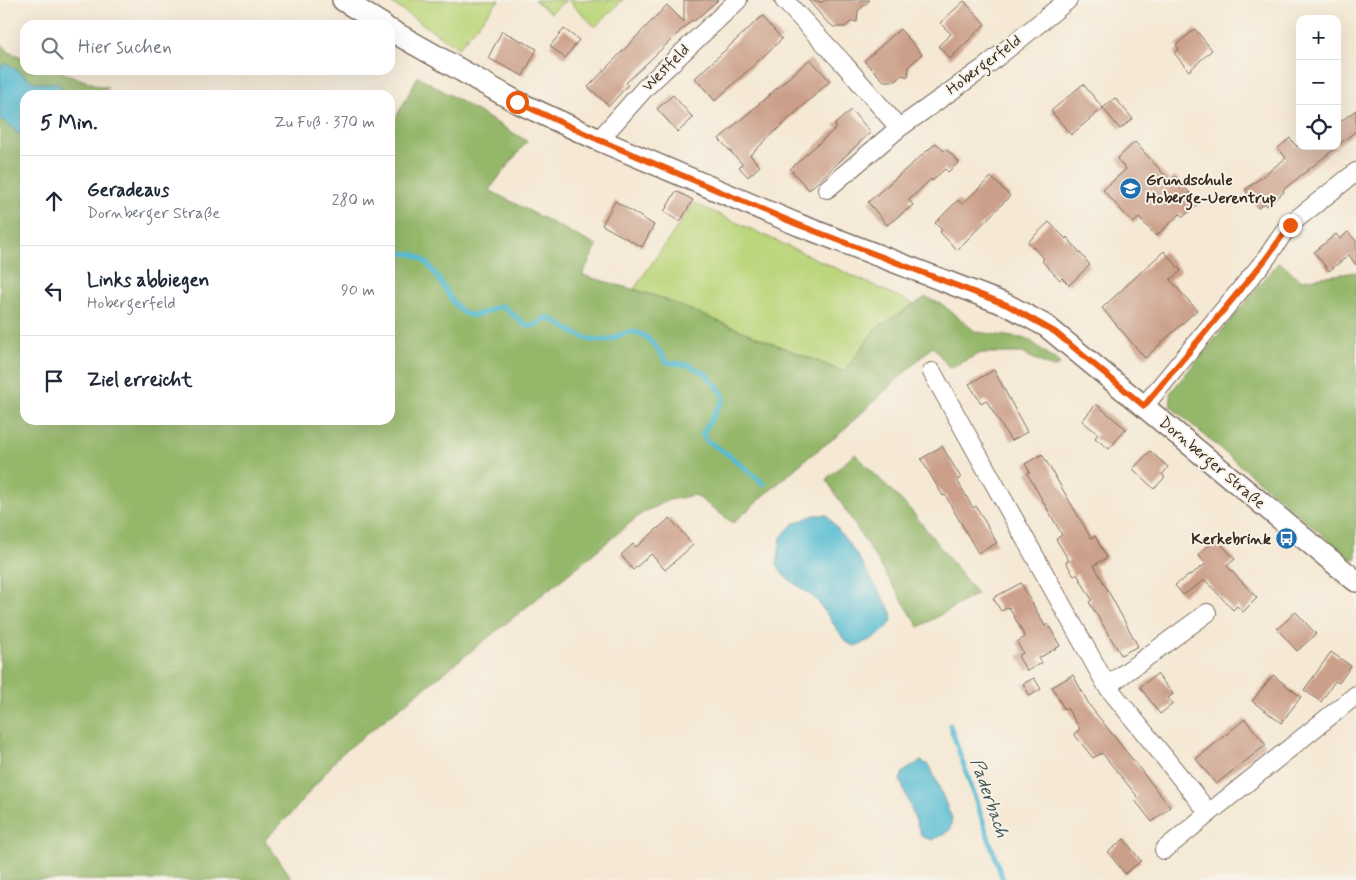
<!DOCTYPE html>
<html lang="de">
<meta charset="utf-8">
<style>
body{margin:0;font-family:Mynerve,sans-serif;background:#f6f6f7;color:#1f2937}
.controls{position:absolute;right:15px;top:15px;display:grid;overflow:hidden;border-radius:10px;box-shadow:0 5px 20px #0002}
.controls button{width:45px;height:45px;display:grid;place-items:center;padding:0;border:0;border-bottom:1px solid #e0e1e3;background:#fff;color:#1f2937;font:25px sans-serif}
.stop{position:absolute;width:15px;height:15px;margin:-11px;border:4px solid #ea580c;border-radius:50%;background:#fff}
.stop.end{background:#ea580c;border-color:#fff;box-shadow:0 1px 5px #0008}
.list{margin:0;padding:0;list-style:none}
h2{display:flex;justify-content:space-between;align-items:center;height:65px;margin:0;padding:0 20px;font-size:21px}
h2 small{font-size:16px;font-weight:400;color:#747a83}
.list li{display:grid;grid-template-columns:32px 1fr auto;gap:15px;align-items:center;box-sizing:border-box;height:90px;padding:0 20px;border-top:1px solid #e0e1e3}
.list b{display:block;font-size:19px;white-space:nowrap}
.list p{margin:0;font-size:16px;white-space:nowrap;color:#747a83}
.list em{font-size:16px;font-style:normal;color:#747a83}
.icon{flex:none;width:28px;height:28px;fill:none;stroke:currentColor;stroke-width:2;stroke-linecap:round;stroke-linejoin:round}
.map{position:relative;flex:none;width:1356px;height:880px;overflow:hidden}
.search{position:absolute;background:#fff;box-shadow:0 5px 20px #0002;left:20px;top:20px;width:375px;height:55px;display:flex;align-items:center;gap:12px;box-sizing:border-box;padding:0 18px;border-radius:15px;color:#747a83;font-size:19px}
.panel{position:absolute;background:#fff;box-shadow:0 5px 20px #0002;left:20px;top:90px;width:375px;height:335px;border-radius:15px}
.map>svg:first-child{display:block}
.green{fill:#bbd67b;stroke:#7b804c}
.forest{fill:#94b76b;stroke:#687044}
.water{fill:#55bcd3;stroke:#487378}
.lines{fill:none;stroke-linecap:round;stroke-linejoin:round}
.stream{stroke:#55bcd3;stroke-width:5}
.building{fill:#cb9f89}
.minor-casing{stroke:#7c6c5e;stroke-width:20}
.tertiary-casing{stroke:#7c6c5e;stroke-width:24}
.minor{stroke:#fff;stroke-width:18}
.tertiary{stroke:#fff;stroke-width:21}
.route{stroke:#ea580c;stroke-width:6}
.labels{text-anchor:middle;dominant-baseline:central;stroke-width:4;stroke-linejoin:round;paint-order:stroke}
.street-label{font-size:16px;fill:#3b2a1e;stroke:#f7f3e8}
.poi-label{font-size:16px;font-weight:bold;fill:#3b2a1e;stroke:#f7f3e8;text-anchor:start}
.water-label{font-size:18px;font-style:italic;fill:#435654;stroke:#f7f3e8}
</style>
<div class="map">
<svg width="1356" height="880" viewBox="0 0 1356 880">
<rect width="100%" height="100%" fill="#f7f3e8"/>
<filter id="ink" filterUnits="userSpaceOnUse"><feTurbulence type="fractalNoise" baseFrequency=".02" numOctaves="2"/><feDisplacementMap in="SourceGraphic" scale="10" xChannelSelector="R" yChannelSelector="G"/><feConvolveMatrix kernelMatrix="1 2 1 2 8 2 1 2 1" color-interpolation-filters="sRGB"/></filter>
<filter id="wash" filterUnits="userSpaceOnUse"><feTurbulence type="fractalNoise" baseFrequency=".0096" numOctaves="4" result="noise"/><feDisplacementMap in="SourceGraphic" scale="20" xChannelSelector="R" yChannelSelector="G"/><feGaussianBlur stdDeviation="1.12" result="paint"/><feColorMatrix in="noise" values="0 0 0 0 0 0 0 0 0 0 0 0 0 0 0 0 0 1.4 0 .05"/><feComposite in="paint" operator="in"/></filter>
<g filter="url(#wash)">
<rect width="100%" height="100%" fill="#f5e8d4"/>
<path class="green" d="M 387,0 L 499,0 L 458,48 Z
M 534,0 L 566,0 L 551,13 Z
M 568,0 L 623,0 L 595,27 Z
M 694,203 L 914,304 L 875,329 L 845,372 L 634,289 Z"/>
<path class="forest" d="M 0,42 L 9,52 L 25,58 L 25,70 L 56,70 L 102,87 L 108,87 L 103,95 L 25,95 L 25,420 L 390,420 L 390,129 L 418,76 L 527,141 L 489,190 L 597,246 L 582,275 L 656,296 L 844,372 L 875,329 L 926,297 L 943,305 L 976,332 L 1028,339 L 1061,364 L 1053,368 L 1022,353 L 981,353 L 949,368 L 933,346 L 837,436 L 806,459 L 733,523 L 695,495 L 669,500 L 641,514 L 577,567 L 340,755 L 292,813 L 265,840 L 293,880 L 0,880 Z
M 1279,262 L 1301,280 L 1356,272 L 1356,559 L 1351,559 L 1171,407 L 1170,393 Z
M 855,454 L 911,510 L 977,594 L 919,627 L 826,479 Z"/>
<path class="water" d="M 6,63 L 36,83 L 59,83 L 65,95 L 25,95 L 25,133 L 19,134 L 3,120 L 0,120 L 0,68 Z
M 814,515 L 827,515 L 855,552 L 891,611 L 892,621 C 884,634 868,642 854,646 L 846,642 L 816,599 L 783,575 L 777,564 L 781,537 L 793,524 Z
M 921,761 L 930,766 L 952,818 L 950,830 L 933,840 L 922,837 L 900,780 L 903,772 Z"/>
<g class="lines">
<path class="stream" d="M 390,257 C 435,236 444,310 469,315 C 481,317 490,308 502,306 L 527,326 L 536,325 L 547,317 C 564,326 581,340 600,341 C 611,342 619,334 629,332 C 645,329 659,351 667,362 L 689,365 L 706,374 L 723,394 L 723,400 L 702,434 L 707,441 L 729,455 L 764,484
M 950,725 L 1003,880"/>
</g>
<g id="blocks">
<path class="building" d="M 684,0 L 718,0 L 694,21 L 692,20 L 626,83 L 628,85 L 609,106 L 588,87 L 667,5 L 684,22 Z
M 808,0 L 822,2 L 825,0 L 870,0 L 858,11 L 857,22 L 852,21 L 845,27 L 834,27 L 826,21 Z
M 964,1 L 985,24 L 950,59 L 938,46 L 951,34 L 940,23 Z
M 762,16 L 782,39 L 715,101 L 695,78 Z
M 564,29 L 579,40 L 565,58 L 550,46 Z
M 900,29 L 922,54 L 909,66 L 908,77 L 902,75 L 896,81 L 884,81 L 864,61 Z
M 1195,29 L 1212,50 L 1189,71 L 1174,53 L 1179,49 L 1176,45 Z
M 502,31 L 537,49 L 523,76 L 488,58 Z
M 810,59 L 830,81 L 750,155 L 760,166 L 748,177 L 739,167 L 742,164 L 719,139 Z
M 1083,84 L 1103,108 L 1071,135 L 1051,111 Z
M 673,95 L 693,118 L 678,132 L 657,109 Z
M 1115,98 L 1133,119 L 1120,129 L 1103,108 Z
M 851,110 L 871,132 L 809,190 L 790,169 L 837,127 L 834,125 Z
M 1356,110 L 1356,131 L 1337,146 L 1337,124 Z
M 1290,138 L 1296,146 L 1338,146 L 1283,190 L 1284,192 L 1267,206 L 1265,203 L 1258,208 L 1245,190 L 1286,158 L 1278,148 Z
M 1135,142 L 1170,181 L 1175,176 L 1199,203 L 1183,217 L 1180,214 L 1156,236 L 1139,218 L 1133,223 L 1103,190 L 1126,169 L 1117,159 Z
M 936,143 L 944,151 L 946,149 L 959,162 L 948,172 L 945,169 L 932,181 L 931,179 L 909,200 L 913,205 L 887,225 L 868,202 Z
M 991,177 L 1010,196 L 957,250 L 940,232 L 942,230 L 935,223 L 958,200 L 962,204 Z
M 676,191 L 693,200 L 680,222 L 664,212 Z
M 615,201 L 654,225 L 642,247 L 602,225 Z
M 1049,222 L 1066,239 L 1067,237 L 1090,265 L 1069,285 L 1062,278 L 1060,280 L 1042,261 L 1044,259 L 1028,242 Z
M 1348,232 L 1356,241 L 1356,265 L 1349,255 L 1329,271 L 1314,252 L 1336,234 L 1340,239 Z
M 1164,251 L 1181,271 L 1170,280 L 1197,310 L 1145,358 L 1102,308 Z
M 994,370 L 1027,432 L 1011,441 L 986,400 L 981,403 L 969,384 Z
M 1096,404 L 1126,429 L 1109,449 L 1095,438 L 1098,434 L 1082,421 Z
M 942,446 L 961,478 L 957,480 L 973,508 L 976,506 L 997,543 L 978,553 L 945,495 L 943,496 L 921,459 Z
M 1150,451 L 1168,467 L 1162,475 L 1165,477 L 1154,489 L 1133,469 Z
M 1042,454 L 1091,538 L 1095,536 L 1107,558 L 1094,565 L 1138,646 L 1121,655 L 1089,602 L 1092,600 L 1077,574 L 1074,576 L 1066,562 L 1069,561 L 1056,539 L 1062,535 L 1027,473 L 1030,472 L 1025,464 Z
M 670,518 L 693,545 L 665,570 L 651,554 L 633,570 L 621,555 L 633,544 L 636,547 Z
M 1216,539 L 1235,559 L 1227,566 L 1257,598 L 1243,612 L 1237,606 L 1233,610 L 1205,580 L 1183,595 L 1175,585 L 1206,564 L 1198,555 Z
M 1021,583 L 1045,626 L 1048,624 L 1060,646 L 1039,658 L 1042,663 L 1027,671 L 1018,656 L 1023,653 L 1017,642 L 1025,637 L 1009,607 L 1001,611 L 993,598 Z
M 1296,612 L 1316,634 L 1297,651 L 1277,629 Z
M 1331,652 L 1351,666 L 1339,683 L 1335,681 L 1321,702 L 1304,690 Z
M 1157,674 L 1173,694 L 1168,698 L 1173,704 L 1160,714 L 1140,687 Z
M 1073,675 L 1090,706 L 1170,807 L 1152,822 L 1134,799 L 1137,796 L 1102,753 L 1093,758 L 1074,734 L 1080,729 L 1067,708 L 1064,709 L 1052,687 Z
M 1273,675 L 1301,697 L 1281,723 L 1252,701 Z
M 1034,678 L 1041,689 L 1030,696 L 1023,684 Z
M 1245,719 L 1266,745 L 1216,784 L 1196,759 Z
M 1124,839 L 1141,861 L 1125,874 L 1108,852 Z"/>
</g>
</g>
<g filter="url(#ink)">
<use href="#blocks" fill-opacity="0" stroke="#7c6c5e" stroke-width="1"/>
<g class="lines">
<defs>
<path id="minor" d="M 784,0 L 844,64 L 899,128
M 599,140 L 646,87 L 738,0
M 827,189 L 899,128 L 985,67 L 1068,0
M 932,372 L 1107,686 L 1209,813 L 1356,695
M 1144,406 L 1265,260 L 1289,225 L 1356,172
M 1107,686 L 1207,613
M 1164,850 L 1209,813"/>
<path id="tertiary" d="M 343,0 L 383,25
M 390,30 L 517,102 L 599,140 L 799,225 L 1007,305 L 1046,326 L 1356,581"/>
</defs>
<use href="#minor" class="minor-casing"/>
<use href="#tertiary" class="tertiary-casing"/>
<use href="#minor" class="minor"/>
<use href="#tertiary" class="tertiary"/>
</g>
</g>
<g class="lines" filter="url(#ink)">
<path class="route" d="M 517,102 L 599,140 L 799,225 L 1007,305 L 1055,332 L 1144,406 L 1265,260 L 1290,225"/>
</g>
<defs>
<symbol id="school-disc" viewBox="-11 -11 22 22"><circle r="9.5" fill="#1f6fb2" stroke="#f7f3e8"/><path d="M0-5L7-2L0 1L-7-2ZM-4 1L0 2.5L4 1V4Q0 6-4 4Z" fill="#fff"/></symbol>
<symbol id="bus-disc" viewBox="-11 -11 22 22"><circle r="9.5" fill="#1f6fb2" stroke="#f7f3e8"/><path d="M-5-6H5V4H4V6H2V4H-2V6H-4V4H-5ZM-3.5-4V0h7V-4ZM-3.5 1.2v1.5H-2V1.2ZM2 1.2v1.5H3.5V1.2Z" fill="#fff"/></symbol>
</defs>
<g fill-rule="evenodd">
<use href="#school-disc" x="1118" y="176" width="25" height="25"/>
<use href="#bus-disc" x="1274" y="526" width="25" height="25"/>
</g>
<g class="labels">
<g class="street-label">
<text transform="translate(984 65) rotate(-37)">Hobergerfeld</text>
<text transform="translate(666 68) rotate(-45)">Westfeld</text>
<text transform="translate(1212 463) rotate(40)">Dornberger Straße</text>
</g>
<g class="poi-label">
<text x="1146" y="180">Grundschule<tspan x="1146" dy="18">Hoberge-Uerentrup</tspan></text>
<text x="1271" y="539" text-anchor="end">Kerkebrink</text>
</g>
<g class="water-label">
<text transform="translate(989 798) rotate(71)">Paderbach</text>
</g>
</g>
</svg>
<div class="controls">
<button>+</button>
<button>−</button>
<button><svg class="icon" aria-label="locate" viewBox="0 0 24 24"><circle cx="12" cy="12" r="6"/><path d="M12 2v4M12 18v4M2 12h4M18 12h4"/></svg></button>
</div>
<div class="stop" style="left:517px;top:102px"></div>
<div class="stop end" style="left:1290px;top:225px"></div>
<div class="search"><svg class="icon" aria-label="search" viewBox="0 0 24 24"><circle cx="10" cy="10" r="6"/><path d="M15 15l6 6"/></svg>Hier suchen</div>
<section class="panel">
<h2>5 Min.<small>Zu Fuß · 370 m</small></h2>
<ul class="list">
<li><svg class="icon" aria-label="ahead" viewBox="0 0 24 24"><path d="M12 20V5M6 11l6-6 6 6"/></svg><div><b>Geradeaus</b><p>Dornberger Straße</p></div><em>280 m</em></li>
<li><svg class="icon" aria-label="left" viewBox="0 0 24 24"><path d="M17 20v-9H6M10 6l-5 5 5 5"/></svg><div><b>Links abbiegen</b><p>Hobergerfeld</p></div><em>90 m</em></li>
<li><svg class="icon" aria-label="arrive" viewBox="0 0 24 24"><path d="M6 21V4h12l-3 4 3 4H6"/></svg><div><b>Ziel erreicht</b></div></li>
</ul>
</section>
</div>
